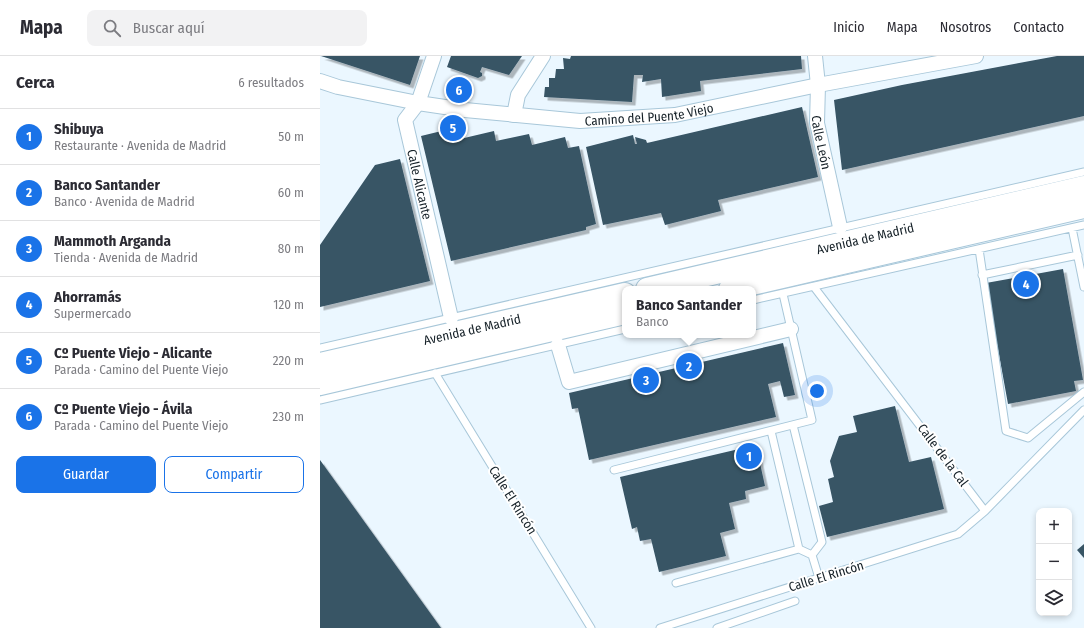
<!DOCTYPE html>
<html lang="es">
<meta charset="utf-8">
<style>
body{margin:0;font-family:"Fira Sans Condensed",sans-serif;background:#f2f2f3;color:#2b2b33}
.controls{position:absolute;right:12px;bottom:12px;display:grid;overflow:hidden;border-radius:8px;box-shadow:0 2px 6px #0003}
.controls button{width:36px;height:36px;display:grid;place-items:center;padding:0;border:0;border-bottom:1px solid #e1e1e2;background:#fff;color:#2b2b33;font:20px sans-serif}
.you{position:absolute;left:497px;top:335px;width:14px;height:14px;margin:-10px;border:3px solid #fff;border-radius:50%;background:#1a73e8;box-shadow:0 0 0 6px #1a73e833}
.badge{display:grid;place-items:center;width:26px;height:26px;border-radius:50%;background:#1a73e8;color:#fff;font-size:13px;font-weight:700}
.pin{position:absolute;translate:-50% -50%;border:2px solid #fff;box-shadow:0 1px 4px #0006}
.popup{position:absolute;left:302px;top:230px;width:134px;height:52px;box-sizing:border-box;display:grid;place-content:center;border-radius:8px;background:#fff;filter:drop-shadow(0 1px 3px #0005);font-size:13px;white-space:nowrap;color:#7c7c81}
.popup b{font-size:15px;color:#2b2b33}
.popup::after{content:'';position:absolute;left:50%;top:100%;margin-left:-8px;border:8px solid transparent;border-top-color:#fff}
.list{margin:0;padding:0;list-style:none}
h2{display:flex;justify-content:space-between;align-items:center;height:52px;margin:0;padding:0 16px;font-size:17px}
h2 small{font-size:13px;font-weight:400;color:#7c7c81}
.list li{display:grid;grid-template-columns:26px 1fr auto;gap:12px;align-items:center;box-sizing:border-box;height:56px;padding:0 16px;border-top:1px solid #e1e1e2}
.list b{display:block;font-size:15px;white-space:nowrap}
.list p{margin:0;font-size:13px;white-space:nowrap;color:#7c7c81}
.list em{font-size:13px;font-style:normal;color:#7c7c81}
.actions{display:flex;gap:8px;padding:12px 16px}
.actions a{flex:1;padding:9px 0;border:1px solid #1a73e8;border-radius:8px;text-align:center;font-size:14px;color:#1a73e8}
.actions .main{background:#1a73e8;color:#fff}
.icon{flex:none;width:22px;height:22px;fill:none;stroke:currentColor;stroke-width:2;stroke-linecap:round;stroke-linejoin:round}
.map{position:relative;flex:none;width:764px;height:572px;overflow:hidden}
header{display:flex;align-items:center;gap:24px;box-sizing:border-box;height:56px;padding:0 20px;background:#fff;border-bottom:1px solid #e1e1e2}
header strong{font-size:19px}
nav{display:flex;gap:22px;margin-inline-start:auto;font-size:14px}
.search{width:280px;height:36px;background:#f2f2f3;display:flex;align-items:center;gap:10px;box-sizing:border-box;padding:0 14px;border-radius:8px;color:#7c7c81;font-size:15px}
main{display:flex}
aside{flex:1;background:#fff}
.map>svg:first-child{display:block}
.building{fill:#375465;filter:url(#shadow)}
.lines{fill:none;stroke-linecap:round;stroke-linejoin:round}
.service-casing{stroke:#a8c7d9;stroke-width:9}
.minor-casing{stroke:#a8c7d9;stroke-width:16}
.trunk-casing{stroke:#a8c7d9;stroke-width:24}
.service{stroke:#fff;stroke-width:7}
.minor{stroke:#fff;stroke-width:14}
.trunk{stroke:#fff;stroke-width:22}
.labels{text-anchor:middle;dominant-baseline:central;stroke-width:4;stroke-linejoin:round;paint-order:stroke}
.street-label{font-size:13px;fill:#152027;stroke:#fff}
</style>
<header>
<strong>Mapa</strong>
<div class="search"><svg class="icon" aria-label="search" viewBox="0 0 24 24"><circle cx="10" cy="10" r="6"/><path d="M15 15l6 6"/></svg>Buscar aquí</div>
<nav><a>Inicio</a><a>Mapa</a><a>Nosotros</a><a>Contacto</a></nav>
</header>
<main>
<aside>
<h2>Cerca<small>6 resultados</small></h2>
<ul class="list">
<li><span class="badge">1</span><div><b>Shibuya</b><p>Restaurante · Avenida de Madrid</p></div><em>50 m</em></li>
<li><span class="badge">2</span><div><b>Banco Santander</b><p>Banco · Avenida de Madrid</p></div><em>60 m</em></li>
<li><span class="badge">3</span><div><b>Mammoth Arganda</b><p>Tienda · Avenida de Madrid</p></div><em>80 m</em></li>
<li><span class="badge">4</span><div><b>Ahorramás</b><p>Supermercado</p></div><em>120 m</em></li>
<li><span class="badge">5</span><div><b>Cº Puente Viejo - Alicante</b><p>Parada · Camino del Puente Viejo</p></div><em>220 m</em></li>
<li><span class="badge">6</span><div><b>Cº Puente Viejo - Ávila</b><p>Parada · Camino del Puente Viejo</p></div><em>230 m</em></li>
</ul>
<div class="actions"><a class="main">Guardar</a><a>Compartir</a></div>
</aside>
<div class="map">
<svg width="764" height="572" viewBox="0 0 764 572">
<defs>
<filter id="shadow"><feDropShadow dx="3.5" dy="3.5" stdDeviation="0" flood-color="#0004"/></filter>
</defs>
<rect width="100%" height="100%" fill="#ebf7ff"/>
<path class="building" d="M 1,0 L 100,0 L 90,29 Z
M 131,0 L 202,0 L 189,19 L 162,11 L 160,16 L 162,17 L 162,20 L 158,22 L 127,11 Z
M 251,0 L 481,0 L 482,13 L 380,25 L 381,35 L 342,41 L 341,23 L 322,26 L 323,19 L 314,19 L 312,46 L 224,41 L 225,31 L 229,31 L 229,22 L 235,22 L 236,13 L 244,13 L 243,2 L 250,3 Z
M 737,0 L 764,0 L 764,60 L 522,114 L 514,44 L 582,29 Z
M 482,51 L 498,121 L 398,144 L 401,155 L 345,169 L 341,157 L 283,169 L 266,91 L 313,79 L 315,88 L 317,88 L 315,81 L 326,84 L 327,87 Z
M 138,71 L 140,83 L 174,75 L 176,85 L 209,78 L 212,89 L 245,81 L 248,92 L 259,90 L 276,168 L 266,171 L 266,174 L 131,205 L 101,80 Z
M 80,103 L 110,225 L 0,251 L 0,189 L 55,109 Z
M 743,213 L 763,324 L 754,325 L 756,335 L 688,348 L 666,227 Z
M 463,287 L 475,339 L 464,341 L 460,325 L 448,328 L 456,361 L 269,404 L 258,352 L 252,353 L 249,337 Z
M 575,350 L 589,406 L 611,401 L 624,453 L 507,481 L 499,450 L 513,446 L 508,423 L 514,421 L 510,405 L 519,380 L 537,376 L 533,360 Z
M 436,389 L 445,430 L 425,435 L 426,443 L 409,447 L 415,473 L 400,477 L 406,500 L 339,516 L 331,483 L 320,485 L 317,471 L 312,473 L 300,421 Z
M 0,404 L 121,572 L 0,572 Z
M 764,488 L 764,502 L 757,494 Z"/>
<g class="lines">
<defs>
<path id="service" d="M 752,172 L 764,231
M 659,193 L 686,375 L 708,382 L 764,336
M 662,219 L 758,199
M 494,231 L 665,455 L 764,354
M 433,244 L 764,169
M 0,292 L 764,116
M 115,317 L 271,572
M 0,344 L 305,273
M 473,369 L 502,486 L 492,499
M 451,375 L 479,493 L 492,499
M 294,414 L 492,364 L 463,238
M 492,499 L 499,522
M 356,527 L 479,493
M 340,572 L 638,478 L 665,455
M 397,572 L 475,545"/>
<g id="minor">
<path id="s1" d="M 114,0 L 98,47 L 85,64 L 131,262"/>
<path id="s2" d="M 495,0 L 498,29 L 497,67 L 520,171"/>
<path id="s3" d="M 0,25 L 18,31 L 98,47 L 145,54 L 260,65 L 355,59 L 498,29 L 656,0"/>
<path d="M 194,59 L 198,39 L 223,0"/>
<path d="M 238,289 L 249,326 L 471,273"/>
</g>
<g id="trunk">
<path id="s4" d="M 327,233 L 764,131"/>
<path d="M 410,233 L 764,151"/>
<path id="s5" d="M 0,308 L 305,238"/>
<path d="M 0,328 L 305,257"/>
</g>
</defs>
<use href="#service" class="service-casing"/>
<use href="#minor" class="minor-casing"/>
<use href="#trunk" class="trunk-casing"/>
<use href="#service" class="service"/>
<use href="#minor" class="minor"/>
<use href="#trunk" class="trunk"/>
</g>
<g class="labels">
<g class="street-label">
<text stroke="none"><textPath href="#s3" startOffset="333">Camino del Puente Viejo</textPath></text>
<text stroke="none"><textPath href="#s2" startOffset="87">Calle León</textPath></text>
<text stroke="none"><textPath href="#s1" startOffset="137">Calle Alicante</textPath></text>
<text stroke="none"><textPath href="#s4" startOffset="224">Avenida de Madrid</textPath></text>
<text stroke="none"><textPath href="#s5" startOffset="156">Avenida de Madrid</textPath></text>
<text transform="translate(623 399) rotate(53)">Calle de la Cal</text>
<text transform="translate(193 444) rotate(58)">Calle El Rincón</text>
<text transform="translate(506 520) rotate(-17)">Calle El Rincón</text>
</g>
</g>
</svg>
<div class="controls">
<button>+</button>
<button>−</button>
<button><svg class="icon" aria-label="layers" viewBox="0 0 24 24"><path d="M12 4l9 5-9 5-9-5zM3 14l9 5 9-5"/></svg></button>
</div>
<div class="you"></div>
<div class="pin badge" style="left:429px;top:400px">1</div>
<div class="pin badge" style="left:369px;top:310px">2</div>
<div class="popup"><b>Banco Santander</b>Banco</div>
<div class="pin badge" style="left:326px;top:324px">3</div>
<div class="pin badge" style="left:706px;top:228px">4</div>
<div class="pin badge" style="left:133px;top:72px">5</div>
<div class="pin badge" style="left:139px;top:34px">6</div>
</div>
</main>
